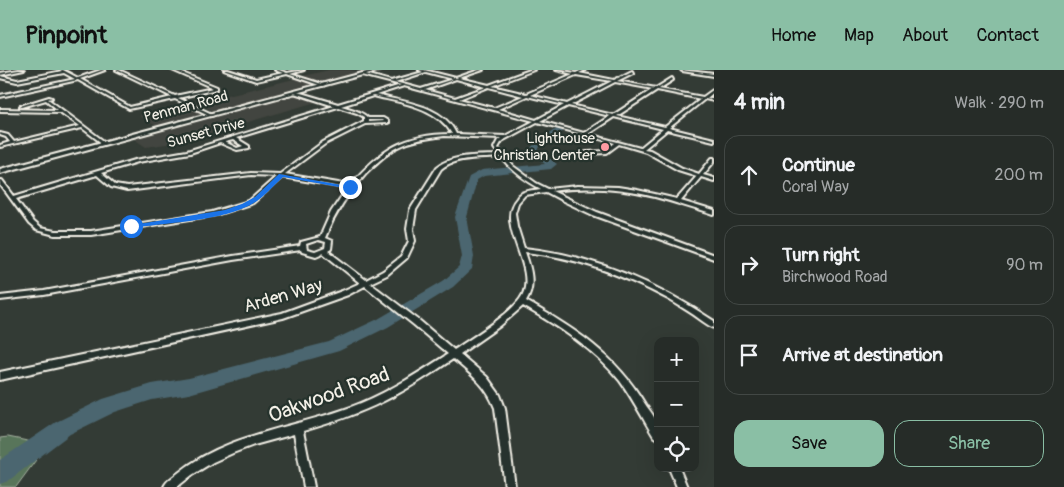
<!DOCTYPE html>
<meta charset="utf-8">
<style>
body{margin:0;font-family:Pangolin,sans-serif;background:#323834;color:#f1f3f6}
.controls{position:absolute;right:15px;bottom:15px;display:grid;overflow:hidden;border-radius:10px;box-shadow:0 5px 20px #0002}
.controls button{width:45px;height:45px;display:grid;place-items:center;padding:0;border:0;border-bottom:1px solid #424845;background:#262c28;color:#f1f3f6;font:25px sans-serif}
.stop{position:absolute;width:15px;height:15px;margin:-11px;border:4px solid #1a73e8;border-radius:50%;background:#fff}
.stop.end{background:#1a73e8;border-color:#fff;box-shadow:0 1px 5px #0008}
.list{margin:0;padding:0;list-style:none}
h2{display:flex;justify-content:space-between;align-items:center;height:65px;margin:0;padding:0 20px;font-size:21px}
h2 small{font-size:16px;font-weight:400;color:#a4a7a8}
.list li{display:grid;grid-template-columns:32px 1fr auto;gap:15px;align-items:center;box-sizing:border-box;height:80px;margin:0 10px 10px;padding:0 10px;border:1px solid #424845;border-radius:15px}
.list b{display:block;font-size:19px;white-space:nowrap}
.list p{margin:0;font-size:16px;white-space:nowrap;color:#a4a7a8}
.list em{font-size:16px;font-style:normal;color:#a4a7a8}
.actions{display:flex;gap:10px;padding:15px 20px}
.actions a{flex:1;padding:11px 0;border:1px solid #8abfa5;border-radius:15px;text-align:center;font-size:18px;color:#8abfa5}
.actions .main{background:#8abfa5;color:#111}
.icon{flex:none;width:28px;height:28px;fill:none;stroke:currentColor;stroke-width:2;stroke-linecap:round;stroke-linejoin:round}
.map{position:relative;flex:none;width:714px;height:417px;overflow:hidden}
header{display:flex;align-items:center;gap:30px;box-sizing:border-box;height:70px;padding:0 25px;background:#8abfa5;color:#111}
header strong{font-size:24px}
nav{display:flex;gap:28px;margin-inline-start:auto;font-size:18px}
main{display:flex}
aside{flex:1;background:#262c28}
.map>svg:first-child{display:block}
.built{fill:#43453f}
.green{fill:#59745a;stroke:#a6b2a1}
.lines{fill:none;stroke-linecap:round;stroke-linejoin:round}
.river{fill:#4b6670;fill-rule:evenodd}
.street-casing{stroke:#f4f1e8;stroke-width:4}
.secondary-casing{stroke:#f4f1e8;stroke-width:4}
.street{fill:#26332d;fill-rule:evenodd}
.secondary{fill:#26332d;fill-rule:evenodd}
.route{fill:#1a73e8}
.poi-dot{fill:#ff9aa2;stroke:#26332d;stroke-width:2}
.labels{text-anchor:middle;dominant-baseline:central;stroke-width:4.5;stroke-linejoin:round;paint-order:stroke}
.far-street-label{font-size:15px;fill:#f4f1e8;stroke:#26332d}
.far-poi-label{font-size:15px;fill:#f4f1e8;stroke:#26332d;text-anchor:end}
.street-label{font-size:18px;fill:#f4f1e8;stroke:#26332d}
.near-street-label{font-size:21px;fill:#f4f1e8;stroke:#26332d}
</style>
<header>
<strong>Pinpoint</strong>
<nav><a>Home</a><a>Map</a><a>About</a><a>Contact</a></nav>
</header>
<main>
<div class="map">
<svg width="714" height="417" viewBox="0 0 714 417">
<rect width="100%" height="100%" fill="#333b35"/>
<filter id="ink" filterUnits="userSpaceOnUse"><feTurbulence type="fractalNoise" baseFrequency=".02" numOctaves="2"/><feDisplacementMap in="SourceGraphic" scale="10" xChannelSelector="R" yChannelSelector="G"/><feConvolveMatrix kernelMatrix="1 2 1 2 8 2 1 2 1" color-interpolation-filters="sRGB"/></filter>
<g filter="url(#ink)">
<path class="built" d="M 329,0 L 351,0 L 360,3 L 322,12 L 303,6 Z
M 298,8 L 317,14 L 213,41 L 195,33 Z
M 296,25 L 316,32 L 180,72 L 146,77 L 134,69 Z
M 184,35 L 202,44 L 156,56 L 139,46 Z"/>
<path class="green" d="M 8,367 L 47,375 L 16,417 L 0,417 L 0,368 Z"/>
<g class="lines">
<path class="river" d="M 557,59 L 564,61 L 545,72 L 539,78 L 539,81 L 557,94 L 551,99 L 484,106 L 477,110 L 467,147 L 474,186 L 472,199 L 453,217 L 388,257 L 339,281 L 189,324 L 152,330 L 115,342 L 70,364 L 8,411 L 0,414 L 0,390 L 56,352 L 103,329 L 152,314 L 189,308 L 329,272 L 378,249 L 443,211 L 459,197 L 462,186 L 455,147 L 469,107 L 482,100 L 545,94 L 532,84 L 531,78 L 539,68 Z"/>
<defs>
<path id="street" d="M 18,0 L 24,0 L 0,5 L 0,3 Z
M 60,0 L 63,0 L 78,8 L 101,0 L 105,0 L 80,9 L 130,37 L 172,27 L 116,0 L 119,0 L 175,26 L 213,18 L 172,0 L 175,0 L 217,17 L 217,19 L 178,28 L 214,45 L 211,46 L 175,29 L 129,39 L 78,10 L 0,27 L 0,25 L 75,9 L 64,3 L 17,12 L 0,8 L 0,6 L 17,10 L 62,1 Z
M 224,0 L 228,0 L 256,9 L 283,3 L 275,0 L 279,0 L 287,3 L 304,0 L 290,4 L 325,15 L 322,16 L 287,4 L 256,11 Z
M 419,0 L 424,0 L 456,8 L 479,0 L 483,0 L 459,8 L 489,15 L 530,0 L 534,0 L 492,16 L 526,24 L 573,4 L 556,0 L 576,3 L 582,0 L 585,0 L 579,3 L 614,10 L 632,1 L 633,3 L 617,11 L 656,18 L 672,8 L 673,10 L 659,19 L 703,27 L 714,19 L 714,22 L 707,28 L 714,29 L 714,31 L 705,29 L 669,58 L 714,69 L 714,71 L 667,60 L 644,79 L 650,80 L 682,98 L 699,104 L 712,88 L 714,88 L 714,92 L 703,105 L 714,108 L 714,111 L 701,107 L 681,131 L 714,141 L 714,145 C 694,139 675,132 655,127 C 622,119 586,116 552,121 L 597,142 L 714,185 L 714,189 L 593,145 L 561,130 L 546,122 L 525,125 L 518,133 L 515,143 L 517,156 L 524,178 C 593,185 657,213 714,251 L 714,258 C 707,255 701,250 694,245 C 686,240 677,234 668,229 C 623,205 576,187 525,182 C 531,199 536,215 526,231 C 575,259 615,284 645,334 C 649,340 657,349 658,357 C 658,361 658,365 658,369 L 654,367 C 643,349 633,329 620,311 C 594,279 558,256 523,236 L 500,256 L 460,284 L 487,307 L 500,325 L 505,338 L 515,417 L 505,417 L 495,338 C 486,315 472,305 453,289 C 431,304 408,319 384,331 C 358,344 331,353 303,361 L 314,417 L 304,417 L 294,364 L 254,375 L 233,383 L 213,392 L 192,405 L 177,417 L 164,417 C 166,411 172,408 177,404 C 229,361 301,358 361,333 C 392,320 420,302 448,284 L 414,255 L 365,216 L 348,225 L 283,248 L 0,310 L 0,302 L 282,243 L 342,221 L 360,213 L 323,183 L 316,186 L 302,182 L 301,180 L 233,190 L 44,225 L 0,230 L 0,226 L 44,221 L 233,186 L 300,176 L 301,172 L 320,167 L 331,142 L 347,118 L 282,107 L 253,133 L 215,145 L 91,165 L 55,165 L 36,160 L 29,154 L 0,114 L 0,110 L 2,110 L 14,126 L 135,90 L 187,81 L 334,36 L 294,23 L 294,21 L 338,34 L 401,15 L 362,5 L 362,3 L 391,11 L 423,2 ZM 426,2 L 453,9 L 421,19 L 395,12 ZM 576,5 L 612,11 L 567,34 L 530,25 ZM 456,9 L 486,17 L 455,28 L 425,20 ZM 615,12 L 653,19 L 613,45 L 571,35 ZM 404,16 L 534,51 L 505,66 L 456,64 C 454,60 452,56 449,53 C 432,34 400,31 376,25 ZM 489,17 L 523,26 L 494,38 L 459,29 ZM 657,20 L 701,29 L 665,57 L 617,46 ZM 373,26 C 401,33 436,36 452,64 C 403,64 381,80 350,115 L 285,104 L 325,74 L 365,54 L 388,53 L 388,51 L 383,48 L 368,48 C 361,41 351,39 341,36 ZM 527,26 L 564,35 L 536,50 L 498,39 ZM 568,36 L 610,46 L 584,63 L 540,51 ZM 338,37 L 357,43 L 364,47 L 364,51 L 323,72 L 280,104 L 251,103 L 127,117 L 115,115 L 101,103 L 138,92 L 190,83 L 220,73 L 237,80 L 249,78 L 249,76 L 236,68 ZM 614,47 L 663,59 L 640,78 L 588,64 ZM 368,50 L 382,50 L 383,51 L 368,52 ZM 537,52 L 615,73 L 604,81 L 588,82 L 586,82 L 586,84 L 607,83 L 619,74 L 646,82 L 678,100 L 697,106 L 677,129 L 637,120 L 618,117 L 578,116 L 548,119 L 536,113 L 513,96 L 498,78 L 502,71 ZM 444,66 L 501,68 L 498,70 L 494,78 L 499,85 C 479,86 453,84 437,97 L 410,140 L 407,159 L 409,171 L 401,187 L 383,201 L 366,210 L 328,181 L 331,179 L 332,171 L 325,168 C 335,143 348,123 366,103 C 378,92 388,81 403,75 C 416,69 430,68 444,66 ZM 233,70 L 243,76 L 237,78 L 225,72 ZM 501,87 C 512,101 526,111 541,119 C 535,120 528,120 522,123 C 520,124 518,126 517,128 C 494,153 536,195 523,224 C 515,242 471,268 454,280 L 420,251 L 370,213 L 387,205 L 407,188 L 415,171 L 413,159 L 416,140 L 441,99 C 456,86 483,89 501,87 ZM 97,105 L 111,117 L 127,121 L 251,105 L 277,106 L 249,131 L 212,142 L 91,161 L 55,161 L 40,158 L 33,152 L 16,129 ZM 318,170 L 326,172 L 325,178 L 315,182 L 307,180 L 306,174 Z
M 681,0 L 714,4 L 714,6 L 682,1 Z
M 49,27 L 52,28 L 48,29 L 105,72 L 105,74 L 103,74 L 82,58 L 0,77 L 0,75 L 10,72 L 6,67 L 0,65 L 0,63 L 8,65 L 14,72 L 80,56 L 60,42 L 0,41 L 0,39 L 58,40 L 46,30 L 22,37 L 20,36 Z
M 669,398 L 679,398 L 687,417 L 677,417 Z"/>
<path id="secondary" d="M 374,0 L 381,0 L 0,103 L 0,99 Z"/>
</defs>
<use href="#street" class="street-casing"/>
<use href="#secondary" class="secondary-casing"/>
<use href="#street" class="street"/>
<use href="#secondary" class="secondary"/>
</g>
</g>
<path class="route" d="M 279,104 L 353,117 L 350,119 L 283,107 C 271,118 261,131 246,137 C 216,151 165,153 131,158 L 127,156 L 225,140 L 242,134 L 255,127 Z"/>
<circle class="poi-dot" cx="605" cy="77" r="5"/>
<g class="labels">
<g class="far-street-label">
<text transform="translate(186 37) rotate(-15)">Penman Road</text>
<text transform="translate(206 63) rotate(-15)">Sunset Drive</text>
</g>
<g class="far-poi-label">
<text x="595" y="68">Lighthouse<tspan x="595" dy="17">Christian Center</tspan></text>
</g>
<g class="street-label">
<text transform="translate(283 226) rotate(-16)">Arden Way</text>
</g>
<g class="near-street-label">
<text transform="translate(329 325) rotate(-20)">Oakwood Road</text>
</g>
</g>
</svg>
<div class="controls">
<button>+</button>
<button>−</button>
<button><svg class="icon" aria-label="locate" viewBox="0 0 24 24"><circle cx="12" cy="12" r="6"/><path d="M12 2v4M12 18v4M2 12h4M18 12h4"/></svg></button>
</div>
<div class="stop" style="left:131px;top:156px"></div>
<div class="stop end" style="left:350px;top:117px"></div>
</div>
<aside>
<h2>4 min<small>Walk · 290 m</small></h2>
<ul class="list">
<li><svg class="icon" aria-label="ahead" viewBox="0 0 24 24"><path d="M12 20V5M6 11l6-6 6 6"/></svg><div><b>Continue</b><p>Coral Way</p></div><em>200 m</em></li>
<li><svg class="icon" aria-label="right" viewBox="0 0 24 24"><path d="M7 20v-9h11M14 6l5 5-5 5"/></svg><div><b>Turn right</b><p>Birchwood Road</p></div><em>90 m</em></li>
<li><svg class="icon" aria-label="arrive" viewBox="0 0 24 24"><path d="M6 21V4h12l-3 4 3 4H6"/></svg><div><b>Arrive at destination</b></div></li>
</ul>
<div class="actions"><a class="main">Save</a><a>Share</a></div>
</aside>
</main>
